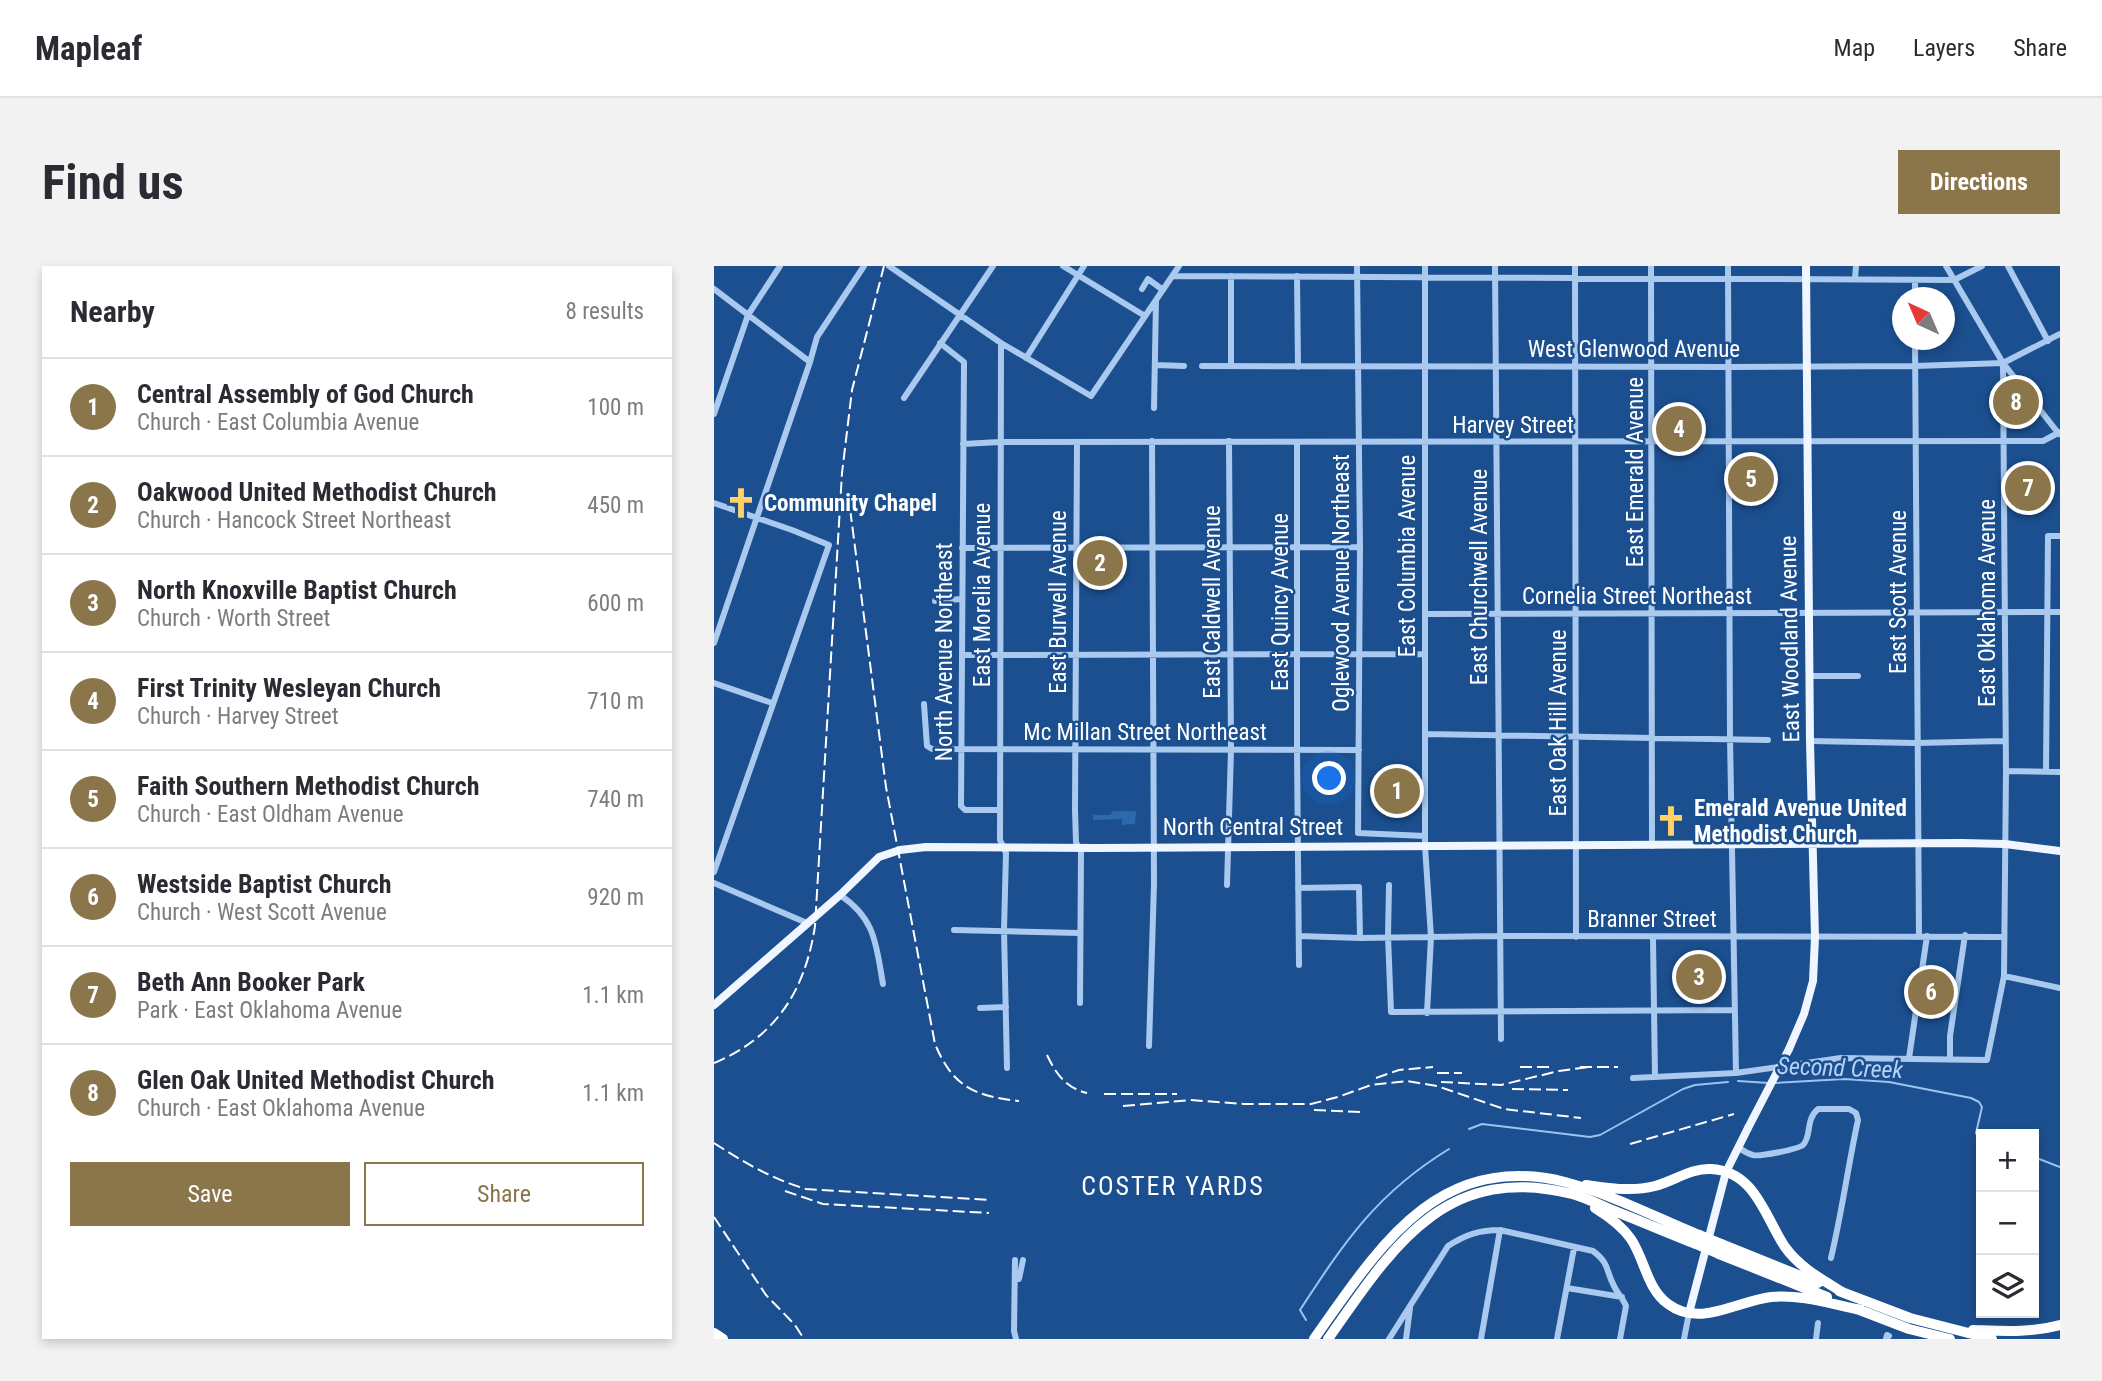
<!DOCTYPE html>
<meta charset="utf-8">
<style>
body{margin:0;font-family:"Roboto Condensed",sans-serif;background:#f2f2f3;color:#2b2b33}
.controls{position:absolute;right:21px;bottom:21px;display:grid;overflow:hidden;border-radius:0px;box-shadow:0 4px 10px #0003}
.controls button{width:63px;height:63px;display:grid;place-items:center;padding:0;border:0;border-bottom:2px solid #e1e1e2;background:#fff;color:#2b2b33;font:35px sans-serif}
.compass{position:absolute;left:1178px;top:21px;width:63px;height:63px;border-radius:50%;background:#fff;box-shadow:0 4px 10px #0003;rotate:316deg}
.you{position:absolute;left:616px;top:513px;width:24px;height:24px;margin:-18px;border:5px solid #fff;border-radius:50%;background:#1a73e8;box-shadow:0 0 0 10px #1a73e833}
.badge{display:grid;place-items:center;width:46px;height:46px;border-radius:50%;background:#8a764a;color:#fff;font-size:23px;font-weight:700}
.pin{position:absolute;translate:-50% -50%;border:4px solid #fff;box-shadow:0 2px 7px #0006}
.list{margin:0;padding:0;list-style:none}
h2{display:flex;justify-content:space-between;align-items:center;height:91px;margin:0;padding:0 28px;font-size:30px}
h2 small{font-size:23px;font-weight:400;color:#7c7c81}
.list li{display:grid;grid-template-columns:46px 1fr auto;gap:21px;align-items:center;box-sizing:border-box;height:98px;padding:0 28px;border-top:2px solid #e1e1e2}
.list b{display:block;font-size:26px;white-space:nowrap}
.list p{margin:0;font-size:23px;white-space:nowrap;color:#7c7c81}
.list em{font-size:23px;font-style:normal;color:#7c7c81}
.actions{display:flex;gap:14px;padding:21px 28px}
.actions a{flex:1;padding:16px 0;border:2px solid #8a764a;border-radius:0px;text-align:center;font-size:24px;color:#8a764a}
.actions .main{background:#8a764a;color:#fff}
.icon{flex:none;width:38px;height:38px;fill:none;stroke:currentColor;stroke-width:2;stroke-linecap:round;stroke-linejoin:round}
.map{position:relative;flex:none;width:1346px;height:1073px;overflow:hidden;border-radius:0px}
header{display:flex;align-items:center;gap:42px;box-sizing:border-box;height:98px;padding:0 35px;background:#fff;border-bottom:2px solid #e1e1e2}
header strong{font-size:33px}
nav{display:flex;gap:38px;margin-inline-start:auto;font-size:24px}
.intro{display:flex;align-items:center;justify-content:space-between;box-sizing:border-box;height:168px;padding:0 42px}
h1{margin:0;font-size:49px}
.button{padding:18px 32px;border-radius:0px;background:#8a764a;color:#fff;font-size:24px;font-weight:700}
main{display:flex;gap:42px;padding:0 42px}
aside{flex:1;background:#fff;border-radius:0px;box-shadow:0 4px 10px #0003}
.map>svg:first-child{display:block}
.green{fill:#2e69ad}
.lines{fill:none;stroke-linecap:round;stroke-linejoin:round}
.stream{stroke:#9cc4f0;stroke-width:2}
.minor{stroke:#a9c9ee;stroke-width:6}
.major{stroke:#f0f6ff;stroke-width:8}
.highway{stroke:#fff;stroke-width:10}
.rail{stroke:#fff;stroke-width:2;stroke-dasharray:12 5;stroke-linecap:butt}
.major-bridge{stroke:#f0f6ff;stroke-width:8}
.highway-bridge{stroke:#fff;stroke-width:10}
.labels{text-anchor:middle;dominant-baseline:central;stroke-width:5;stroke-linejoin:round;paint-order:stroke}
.street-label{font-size:23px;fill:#fff;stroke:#1b4f8f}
.poi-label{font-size:23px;font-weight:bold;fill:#fff;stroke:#1b4f8f;text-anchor:start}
.water-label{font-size:24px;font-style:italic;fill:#b5d3f5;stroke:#1b4f8f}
.quarter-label{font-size:26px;letter-spacing:2px;fill:#fff;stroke:#1b4f8f}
</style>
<header>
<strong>Mapleaf</strong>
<nav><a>Map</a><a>Layers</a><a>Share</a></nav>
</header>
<div class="intro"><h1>Find us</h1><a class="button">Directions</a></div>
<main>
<aside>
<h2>Nearby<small>8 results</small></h2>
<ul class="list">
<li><span class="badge">1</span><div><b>Central Assembly of God Church</b><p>Church · East Columbia Avenue</p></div><em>100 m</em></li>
<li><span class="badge">2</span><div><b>Oakwood United Methodist Church</b><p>Church · Hancock Street Northeast</p></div><em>450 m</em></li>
<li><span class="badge">3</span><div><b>North Knoxville Baptist Church</b><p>Church · Worth Street</p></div><em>600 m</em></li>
<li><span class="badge">4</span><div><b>First Trinity Wesleyan Church</b><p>Church · Harvey Street</p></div><em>710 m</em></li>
<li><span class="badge">5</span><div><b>Faith Southern Methodist Church</b><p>Church · East Oldham Avenue</p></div><em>740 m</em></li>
<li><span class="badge">6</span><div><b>Westside Baptist Church</b><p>Church · West Scott Avenue</p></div><em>920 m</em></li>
<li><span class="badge">7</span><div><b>Beth Ann Booker Park</b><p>Park · East Oklahoma Avenue</p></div><em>1.1 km</em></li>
<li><span class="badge">8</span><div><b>Glen Oak United Methodist Church</b><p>Church · East Oklahoma Avenue</p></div><em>1.1 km</em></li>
</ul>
<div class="actions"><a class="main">Save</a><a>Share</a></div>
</aside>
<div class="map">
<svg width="1346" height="1073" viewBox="0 0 1346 1073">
<rect width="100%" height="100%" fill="#1b4f8f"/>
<path class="green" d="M 1331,213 L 1332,228 L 1297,230 L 1297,215 Z
M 399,545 L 422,545 L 421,558 L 408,559 L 408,553 L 379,554 L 379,546 L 380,549 L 396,549 Z"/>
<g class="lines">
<path class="stream" d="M 1024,815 L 1055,817
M 1060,817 L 1130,813 L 1175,816 L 1257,832 L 1265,836 L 1268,841 L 1262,867 L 1267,877
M 755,863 L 768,858 L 876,871 L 886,869 L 969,823 L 981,819 L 1014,816
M 1320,891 L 1346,901
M 592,1054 L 586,1044 C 631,975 663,927 735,883"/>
<path class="minor" d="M 175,0 L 287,77 L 377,130 L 465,0
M 349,0 L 431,50
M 643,0 L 646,281 L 644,567 L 711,570
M 711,0 L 711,580 L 717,671 L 713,747
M 781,0 L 787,773
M 861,0 L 862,671
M 937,0 L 938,580
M 1014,0 L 1016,472 L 1022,807
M 1232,0 L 1289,97 L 1345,168
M 1294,0 L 1334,75
M 459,10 L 1240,14 L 1268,0
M 583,10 L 584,101
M 1141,13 L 1142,0
M 0,23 L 96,96
M 428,23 L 434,13 L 449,24
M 1201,32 L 1201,14
M 1201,74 L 1205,670
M 226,77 L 250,96 L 247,540 L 251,544 L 286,544
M 287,77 L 286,574 L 292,587 L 290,664 L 293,802
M 312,92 L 370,0
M 441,99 L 470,100
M 488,100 L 1015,101 L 1201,100 L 1289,97 L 1346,68
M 517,100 L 517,10
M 190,132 L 279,0
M 440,142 L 442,35
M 0,148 L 34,49 L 66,0
M 363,176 L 361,544 L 362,576 L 367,586 L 366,737
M 583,176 L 583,484 L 585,699
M 249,178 L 286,176 L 1329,175 L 1346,166
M 0,237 L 78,264 L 115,279 L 0,606
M 248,282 L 646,281
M 221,335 L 248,333
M 711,348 L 1346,346
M 0,377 L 96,96 L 103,71 L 150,0
M 248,389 L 711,388
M 1095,410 L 1144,410
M 0,417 L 58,437
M 210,438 L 213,480 L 218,483 L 645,484
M 711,468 L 1054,474
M 1096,475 L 1202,477 L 1290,475
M 1292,505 L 1346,506
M 1332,505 L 1334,270 L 1346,270
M 0,617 L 93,657
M 513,619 L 517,484 L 515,175
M 675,619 L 674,670 L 677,746 L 1020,744
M 584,622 L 645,621 L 646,672
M 126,629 C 162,653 162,679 169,718
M 240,664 L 365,667
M 585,670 L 646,672 L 786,670 L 1290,671
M 939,672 L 941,811
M 1290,710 L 1346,722
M 266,742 L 292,741
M 435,780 L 440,618 L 438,175
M 1195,792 L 1213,670
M 1236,792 L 1236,770 L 1251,669
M 919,812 L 1022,807 L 1127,792 L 1273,794 L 1290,710 L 1292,505 L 1289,97
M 1024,881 C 1028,884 1034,888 1039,889 C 1045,891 1085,883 1089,879 C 1098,870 1091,854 1104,843 L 1135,843 L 1142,847 L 1144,854 C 1134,900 1128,946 1117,992
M 301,994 L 300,1065 L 302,1073
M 305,1013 L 309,994
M 853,1022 L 908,1031
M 675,1073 L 734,980 C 751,969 765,964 786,964 L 879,985 C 896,998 891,1003 900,1020 C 903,1027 909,1032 912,1040 L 906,1073
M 692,1073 L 696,1042
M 767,1073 L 786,964
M 843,1073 L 860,982
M 970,1073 L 975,1047
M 1102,1073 L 1104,1057
M 1172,1073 L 1173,1069 L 1175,1070"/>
<path class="major" d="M 0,739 L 126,629 L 165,591 L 186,584 L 212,581 L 383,582 L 1248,577 L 1291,578 L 1346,585
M 1075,783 L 1090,748 L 1099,715 L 1101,671 L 1096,475 L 1092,0
M 975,1047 L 1012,906 L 1034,862"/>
<path class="highway" d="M 872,919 C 896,922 917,926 941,920 C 960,915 977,902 997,903 C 1041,905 1051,951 1071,981 C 1086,1002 1109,1014 1130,1027
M 881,942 C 894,950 908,960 917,973 C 931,994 933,1023 954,1038 C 986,1062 1023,1035 1057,1031 C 1087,1028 1117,1038 1147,1044
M 1007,978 L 1104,1017
M 1005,988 L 1113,1031
M 1125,1025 L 1196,1052 L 1278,1073
M 1143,1043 L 1195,1063 L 1236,1073
M 1259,1064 C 1289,1065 1316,1067 1346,1059
M 0,1067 L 9,1073
M 600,1073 C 663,984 723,884 851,916 C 897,928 941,951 985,969
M 614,1073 C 678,982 730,896 858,928 C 872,932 885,938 898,944 C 926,955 954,967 982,978"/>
<path class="rail" d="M 134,227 L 172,521 L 221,778 C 239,821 260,830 305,835
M 333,789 C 342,808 352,822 373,827
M 0,797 C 62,771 91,725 101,660 L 128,207 L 138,124 L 170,0
M 806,801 L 838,801
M 866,801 L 904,801
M 723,807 L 748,807
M 662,812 L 685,804 L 719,801
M 727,816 L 787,819 L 845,805 L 875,801
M 798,823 L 854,824
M 390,828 L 463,828
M 409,840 L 477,834 L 530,838 L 597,838 L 624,831 L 657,819 L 693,815 L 723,820 L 790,843 L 867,852
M 600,844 L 647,846
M 0,877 C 29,896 58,913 92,923 L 276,934
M 916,878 L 1020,848
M 71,925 L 109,938 L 275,947
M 0,951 L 52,1029 L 81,1059 L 90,1073"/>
<path class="major-bridge" d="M 1034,862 L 1075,783"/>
<path class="highway-bridge" d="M 985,969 L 1007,978
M 982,978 L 1005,988"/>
</g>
<defs>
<symbol id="church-bare" viewBox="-9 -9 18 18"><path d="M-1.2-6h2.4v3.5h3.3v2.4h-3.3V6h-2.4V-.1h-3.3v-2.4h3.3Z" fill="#ffd166" stroke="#1b4f8f" stroke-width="2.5" paint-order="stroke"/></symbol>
</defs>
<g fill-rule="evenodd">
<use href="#church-bare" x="5" y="215" width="44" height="44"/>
<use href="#church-bare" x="935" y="533" width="44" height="44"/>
</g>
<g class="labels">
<g class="street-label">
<text x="920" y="83">West Glenwood Avenue</text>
<text x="799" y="159">Harvey Street</text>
<text transform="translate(921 206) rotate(-90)">East Emerald Avenue</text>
<text transform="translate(693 290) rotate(-90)">East Columbia Avenue</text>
<text transform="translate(765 311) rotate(-90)">East Churchwell Avenue</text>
<text transform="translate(627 317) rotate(-90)">Oglewood Avenue Northeast</text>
<text transform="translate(1184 326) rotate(-90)">East Scott Avenue</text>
<text transform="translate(268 329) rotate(-90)">East Morelia Avenue</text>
<text x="923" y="330">Cornelia Street Northeast</text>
<text transform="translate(344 336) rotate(-90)">East Burwell Avenue</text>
<text transform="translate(498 336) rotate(-90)">East Caldwell Avenue</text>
<text transform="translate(566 336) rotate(-90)">East Quincy Avenue</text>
<text transform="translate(1273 337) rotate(-90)">East Oklahoma Avenue</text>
<text transform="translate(1076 373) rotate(-91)">East Woodland Avenue</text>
<text transform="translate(230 386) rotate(-90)">North Avenue Northeast</text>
<text transform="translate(844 457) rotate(-90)">East Oak Hill Avenue</text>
<text x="431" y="466">Mc Millan Street Northeast</text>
<text x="539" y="561">North Central Street</text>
<text x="938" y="653">Branner Street</text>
</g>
<g class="poi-label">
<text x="50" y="237">Community Chapel</text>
<text x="980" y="542">Emerald Avenue United<tspan x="980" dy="26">Methodist Church</tspan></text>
</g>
<g class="water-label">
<text transform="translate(1126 802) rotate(2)">Second Creek</text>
</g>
<g class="quarter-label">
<text x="459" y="920">COSTER YARDS</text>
</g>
</g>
</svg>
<div class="controls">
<button>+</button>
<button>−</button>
<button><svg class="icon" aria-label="layers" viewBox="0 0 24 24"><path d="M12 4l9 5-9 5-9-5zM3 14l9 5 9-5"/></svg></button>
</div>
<svg class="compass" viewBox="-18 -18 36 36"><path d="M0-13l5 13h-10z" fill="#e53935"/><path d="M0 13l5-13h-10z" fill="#7c7c81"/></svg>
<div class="you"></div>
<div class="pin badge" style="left:683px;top:525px">1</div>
<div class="pin badge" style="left:386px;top:297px">2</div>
<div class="pin badge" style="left:985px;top:711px">3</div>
<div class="pin badge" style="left:965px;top:163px">4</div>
<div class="pin badge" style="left:1037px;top:213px">5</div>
<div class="pin badge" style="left:1217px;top:726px">6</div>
<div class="pin badge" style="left:1314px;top:222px">7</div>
<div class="pin badge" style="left:1302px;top:136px">8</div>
</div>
</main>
